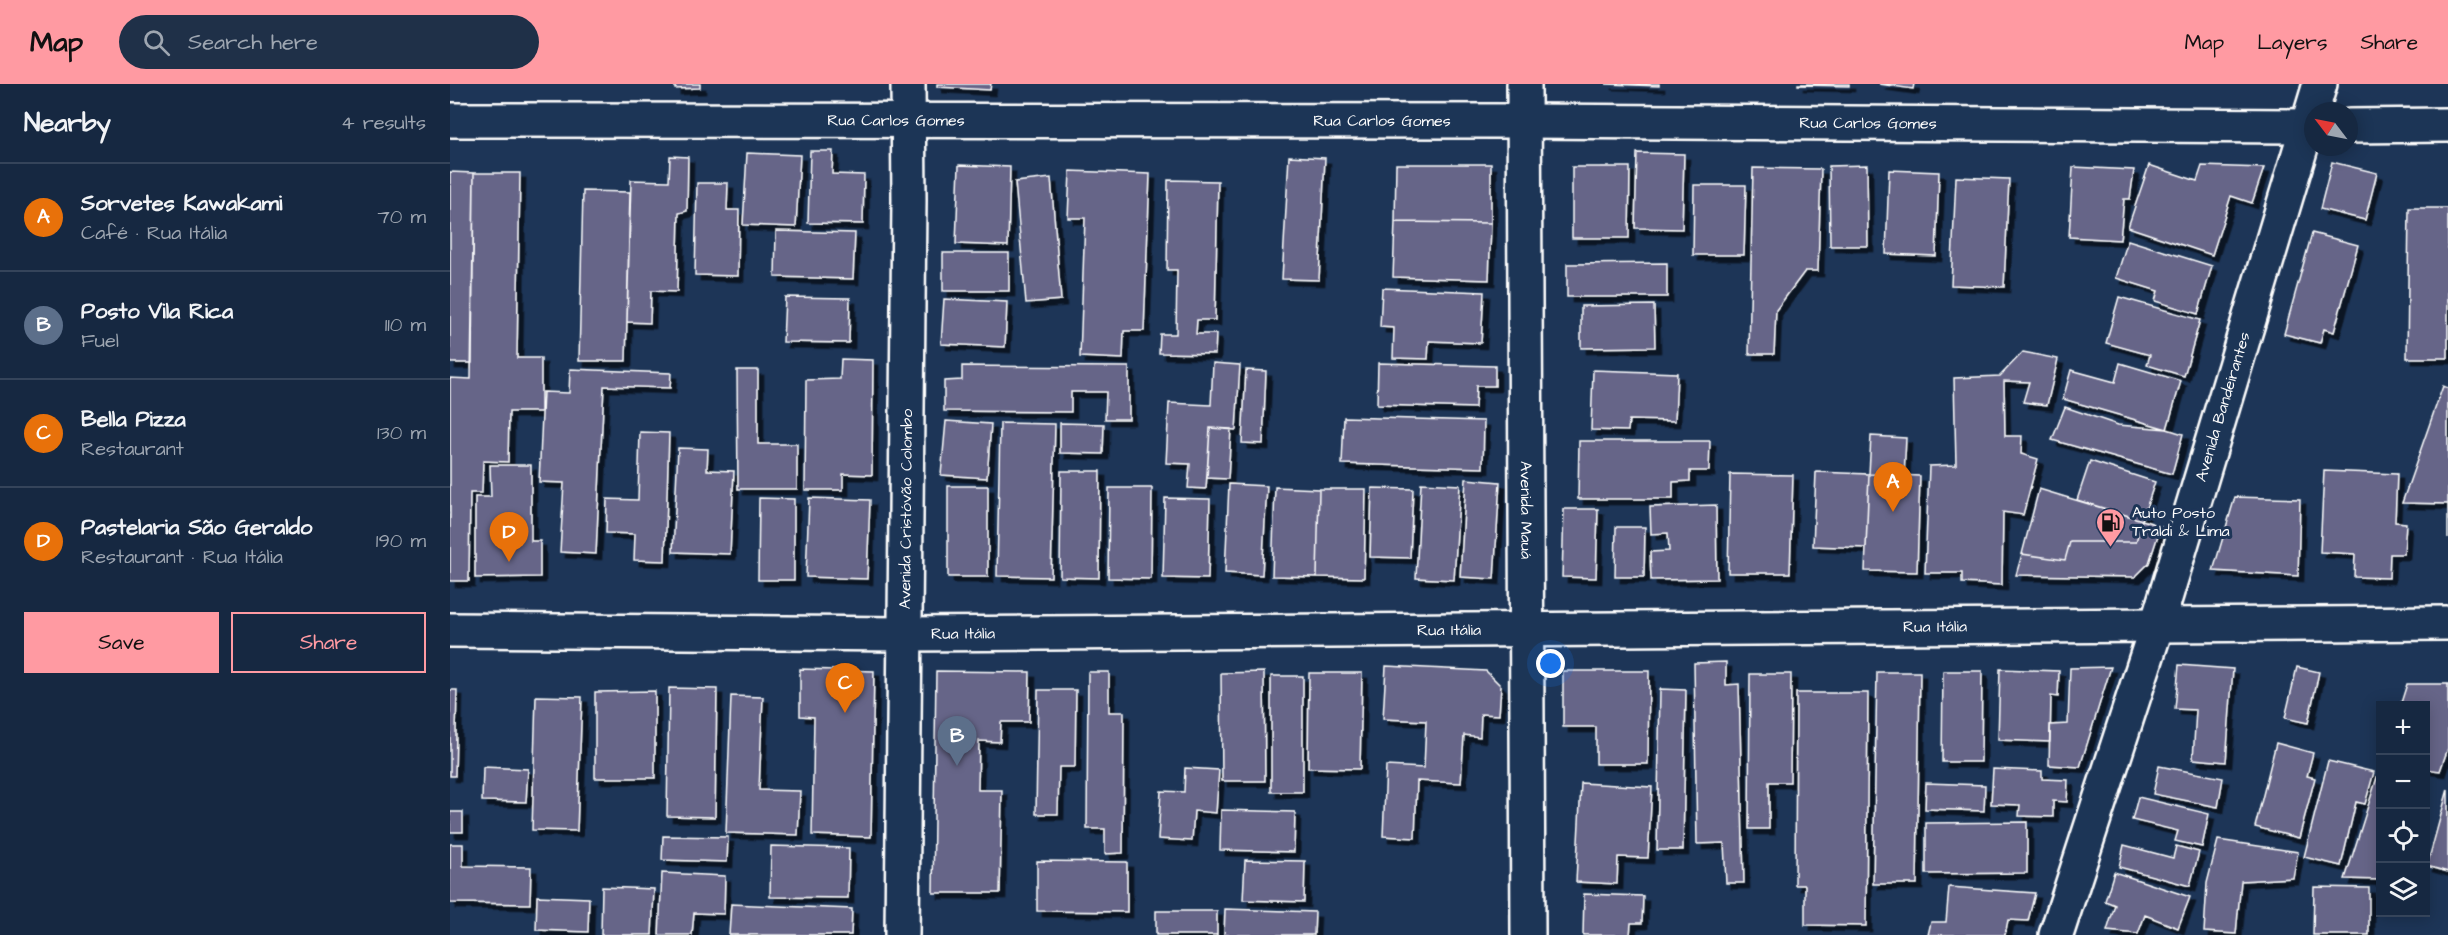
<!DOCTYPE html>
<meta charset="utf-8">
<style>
body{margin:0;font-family:"Architects Daughter",sans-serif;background:#1f3048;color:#f1f3f6}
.controls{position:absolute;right:18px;bottom:18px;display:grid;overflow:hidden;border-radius:0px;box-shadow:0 3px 15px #0003}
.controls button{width:54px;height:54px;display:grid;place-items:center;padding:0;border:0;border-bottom:2px solid #35445a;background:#162841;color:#f1f3f6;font:30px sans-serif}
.compass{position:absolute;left:1854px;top:18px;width:54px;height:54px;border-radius:50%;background:#162841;box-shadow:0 3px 15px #0003;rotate:302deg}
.you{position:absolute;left:1101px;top:580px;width:21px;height:21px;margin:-15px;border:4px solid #fff;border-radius:50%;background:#1a73e8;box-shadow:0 0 0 9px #1a73e833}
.badge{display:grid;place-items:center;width:39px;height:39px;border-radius:50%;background:#ff9aa2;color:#fff;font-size:20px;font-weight:700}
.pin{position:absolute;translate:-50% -50px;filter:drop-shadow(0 2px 3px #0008)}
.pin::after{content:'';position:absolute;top:32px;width:21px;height:18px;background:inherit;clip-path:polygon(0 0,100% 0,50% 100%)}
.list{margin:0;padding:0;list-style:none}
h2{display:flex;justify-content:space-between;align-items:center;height:78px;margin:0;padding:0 24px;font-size:26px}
h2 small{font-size:20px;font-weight:400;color:#9ea6b1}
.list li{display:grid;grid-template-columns:39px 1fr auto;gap:18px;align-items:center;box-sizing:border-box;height:108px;padding:0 24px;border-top:2px solid #35445a}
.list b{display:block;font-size:22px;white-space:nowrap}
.list p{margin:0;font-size:20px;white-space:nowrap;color:#9ea6b1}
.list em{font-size:20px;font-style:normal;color:#9ea6b1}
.actions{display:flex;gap:12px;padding:18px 24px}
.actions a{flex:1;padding:14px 0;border:2px solid #ff9aa2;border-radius:0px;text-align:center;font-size:21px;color:#ff9aa2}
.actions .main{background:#ff9aa2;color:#111}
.icon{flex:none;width:33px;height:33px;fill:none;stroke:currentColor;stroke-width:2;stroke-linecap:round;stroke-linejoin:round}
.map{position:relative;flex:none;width:1998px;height:851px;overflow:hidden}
header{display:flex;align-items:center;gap:36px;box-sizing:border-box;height:84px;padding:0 30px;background:#ff9aa2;color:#111}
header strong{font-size:28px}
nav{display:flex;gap:33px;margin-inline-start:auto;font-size:21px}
.search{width:420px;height:54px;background:#1f3048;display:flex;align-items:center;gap:15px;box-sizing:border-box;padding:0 21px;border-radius:33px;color:#9ea6b1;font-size:22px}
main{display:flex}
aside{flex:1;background:#162841}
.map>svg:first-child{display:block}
.building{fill:#666588;stroke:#fff;stroke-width:1.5;filter:url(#shadow)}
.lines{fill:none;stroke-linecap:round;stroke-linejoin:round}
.street-casing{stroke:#fff;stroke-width:38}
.secondary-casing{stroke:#fff;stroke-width:38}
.street{stroke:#1d3557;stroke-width:33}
.secondary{stroke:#1d3557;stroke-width:33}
.labels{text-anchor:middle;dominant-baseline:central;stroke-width:6;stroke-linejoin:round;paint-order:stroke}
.street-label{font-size:16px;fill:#fff;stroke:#1d3557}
.poi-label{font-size:16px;fill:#fff;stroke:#1d3557;text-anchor:start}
</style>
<header>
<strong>Map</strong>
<div class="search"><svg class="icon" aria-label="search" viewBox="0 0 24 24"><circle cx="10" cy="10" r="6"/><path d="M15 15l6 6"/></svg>Search here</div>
<nav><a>Map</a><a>Layers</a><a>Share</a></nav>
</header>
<main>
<aside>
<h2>Nearby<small>4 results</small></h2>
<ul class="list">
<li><span class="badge" style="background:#e8710a">A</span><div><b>Sorvetes Kawakami</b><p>Café · Rua Itália</p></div><em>70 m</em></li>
<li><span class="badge" style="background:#5c6f8a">B</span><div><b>Posto Vila Rica</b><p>Fuel</p></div><em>110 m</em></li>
<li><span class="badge" style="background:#e8710a">C</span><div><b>Bella Pizza</b><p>Restaurant</p></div><em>130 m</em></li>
<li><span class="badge" style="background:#e8710a">D</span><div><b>Pastelaria São Geraldo</b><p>Restaurant · Rua Itália</p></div><em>190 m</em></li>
</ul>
<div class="actions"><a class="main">Save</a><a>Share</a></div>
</aside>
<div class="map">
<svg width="1998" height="851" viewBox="0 0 1998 851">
<defs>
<filter id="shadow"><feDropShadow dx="5.5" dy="5.5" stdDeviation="0" flood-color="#0009"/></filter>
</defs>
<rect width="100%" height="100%" fill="#1d3557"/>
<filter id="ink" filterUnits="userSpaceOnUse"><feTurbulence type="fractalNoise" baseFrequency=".0167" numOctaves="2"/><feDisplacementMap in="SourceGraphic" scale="12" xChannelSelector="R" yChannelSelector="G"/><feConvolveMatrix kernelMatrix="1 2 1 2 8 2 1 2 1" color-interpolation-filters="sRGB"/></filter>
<g filter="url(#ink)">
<path class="building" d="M 225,0 L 250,0 L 250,4 L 225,5 Z
M 487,0 L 541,0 L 540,6 L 487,3 Z
M 1156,0 L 1209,0 L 1209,2 Z
M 1348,0 L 1399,0 L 1399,2 L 1348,1 Z
M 1429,0 L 1464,0 L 1463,5 Z
M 360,67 L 383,67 L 382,90 L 414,91 L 413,140 L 358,139 Z
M 297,69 L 350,71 L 346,143 L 293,141 Z
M 1187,69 L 1234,70 L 1232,145 L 1185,144 Z
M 220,72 L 238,73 L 237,127 L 229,129 L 227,208 L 201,207 L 200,239 L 177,238 L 181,96 L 219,97 Z
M 839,72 L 875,74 L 869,196 L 832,195 Z
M 1882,78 L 1927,89 L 1915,136 L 1870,125 Z
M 946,80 L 1041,80 L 1041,139 L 945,138 Z
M 509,81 L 560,83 L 558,162 L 506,160 Z
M 1417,81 L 1418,162 L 1380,162 L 1379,82 Z
M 1699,81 L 1747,97 L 1752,82 L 1814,84 L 1802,119 L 1781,112 L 1762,171 L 1678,143 Z
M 1122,83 L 1180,83 L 1179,154 L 1122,154 Z
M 1623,83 L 1684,86 L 1680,115 L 1674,115 L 1670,156 L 1619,153 Z
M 1303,84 L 1371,85 L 1368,187 L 1355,187 L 1326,226 L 1324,270 L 1299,270 Z
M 1439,86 L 1489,88 L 1486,172 L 1436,170 Z
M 620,87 L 700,90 L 694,247 L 674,247 L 673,275 L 630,273 L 635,134 L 618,134 Z
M 0,88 L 24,89 L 22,279 L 0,279 Z
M 24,89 L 70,89 L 67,274 L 91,274 L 91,328 L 59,328 L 58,378 L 33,377 L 32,409 L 20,409 L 19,497 L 0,497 L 0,294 L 21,295 Z
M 1506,93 L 1559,95 L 1554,203 L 1501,201 Z
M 601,94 L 611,216 L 576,219 L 565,98 Z
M 718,96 L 768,97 L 765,236 L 747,236 L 746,250 L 766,250 L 765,270 L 709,269 L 710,250 L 726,250 L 727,186 L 717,186 Z
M 247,99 L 278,99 L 277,126 L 289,126 L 288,192 L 245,191 Z
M 1244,101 L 1296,101 L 1294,171 L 1243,171 Z
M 133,107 L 180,108 L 176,277 L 129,277 Z
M 1959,124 L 1998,124 L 1998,274 L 1957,274 Z
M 945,138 L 1041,139 L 1039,196 L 943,193 Z
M 326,147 L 405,149 L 403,195 L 325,193 Z
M 1862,149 L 1908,161 L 1884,248 L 1874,245 L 1870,259 L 1834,250 Z
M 1678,156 L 1762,182 L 1748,230 L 1705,217 L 1708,207 L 1666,194 Z
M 493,169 L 559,169 L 559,207 L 493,207 Z
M 1217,179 L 1217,213 L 1117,213 L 1117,180 Z
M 932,204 L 1034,208 L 1031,259 L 979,257 L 978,275 L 943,274 L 944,244 L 930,243 Z
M 335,213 L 400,214 L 399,259 L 333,258 Z
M 1669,213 L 1750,236 L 1734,292 L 1697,281 L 1700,271 L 1656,259 Z
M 494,215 L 557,218 L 555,263 L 491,260 Z
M 1204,221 L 1205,263 L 1131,264 L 1131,222 Z
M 1573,268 L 1608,275 L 1597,321 L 1573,318 L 1579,298 L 1554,297 L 1555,352 L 1572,352 L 1571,370 L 1588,375 L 1573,431 L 1553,428 L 1552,501 L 1512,499 L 1512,489 L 1475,489 L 1479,382 L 1506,381 L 1504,294 L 1550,292 Z
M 391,275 L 423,276 L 422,391 L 393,390 L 393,406 L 355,406 L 356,296 L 390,295 Z
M 763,279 L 790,281 L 786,346 L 760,344 L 756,405 L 738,404 L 740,380 L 716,379 L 719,319 L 761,321 Z
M 928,279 L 1045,282 L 1045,302 L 1026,302 L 1025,324 L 927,321 Z
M 1670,279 L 1731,297 L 1717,345 L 1613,315 L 1621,286 L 1665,298 Z
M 512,282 L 679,283 L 679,335 L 655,335 L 656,308 L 621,308 L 621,328 L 494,327 L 494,297 L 512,296 Z
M 120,285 L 221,289 L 220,304 L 154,302 L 146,470 L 110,468 L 114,399 L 89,398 L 93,308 L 119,309 Z
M 287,286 L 308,286 L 308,360 L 347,360 L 347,405 L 288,405 Z
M 796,286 L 816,287 L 813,360 L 792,359 Z
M 1143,286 L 1227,289 L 1225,337 L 1179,336 L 1178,347 L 1141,346 Z
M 1993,302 L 1998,304 L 1998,454 L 1998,420 L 1952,419 Z
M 1615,323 L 1668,341 L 1717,345 L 1733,350 L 1722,390 L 1602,356 Z
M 894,333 L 1034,337 L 1033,384 L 892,380 Z
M 496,337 L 541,340 L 537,394 L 491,391 Z
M 550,339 L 605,340 L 601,493 L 547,492 Z
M 610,339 L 654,340 L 653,370 L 610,369 Z
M 760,344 L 781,345 L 778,395 L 757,394 Z
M 190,348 L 219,349 L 215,477 L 184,476 L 185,450 L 156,449 L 157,415 L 188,416 Z
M 1421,352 L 1456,354 L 1454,392 L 1419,390 Z
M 1129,357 L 1260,357 L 1259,387 L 1240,387 L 1240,397 L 1223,398 L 1223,415 L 1128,415 Z
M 228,364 L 258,365 L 257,386 L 284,387 L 280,470 L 223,468 Z
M 1640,377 L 1705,398 L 1692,436 L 1627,416 Z
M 40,381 L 81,381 L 81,457 L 90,457 L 90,493 L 25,494 L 25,413 L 41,413 Z
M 611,387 L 650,387 L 649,494 L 610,493 Z
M 1874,387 L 1947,390 L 1945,438 L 1956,439 L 1954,470 L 1940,470 L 1939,494 L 1904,493 L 1905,470 L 1870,468 Z
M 1366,388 L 1419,390 L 1416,464 L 1363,462 Z
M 1280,390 L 1343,391 L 1340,489 L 1278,489 Z
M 1419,390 L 1470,392 L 1467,488 L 1415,487 Z
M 1016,395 L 1050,398 L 1044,495 L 1010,493 Z
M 971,399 L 1010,401 L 1004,496 L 966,494 Z
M 779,400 L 817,402 L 812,491 L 775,489 Z
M 498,402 L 538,402 L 538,493 L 498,493 Z
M 825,403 L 869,405 L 867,493 L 822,492 Z
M 659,404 L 702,404 L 701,495 L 658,494 Z
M 922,404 L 963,405 L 960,474 L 920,473 Z
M 869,405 L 916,405 L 914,494 L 867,493 Z
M 1589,405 L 1692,436 L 1686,458 L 1620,458 L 1615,476 L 1572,470 Z
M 1785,413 L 1850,415 L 1848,492 L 1763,487 Z
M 309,414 L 344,415 L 344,496 L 308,496 Z
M 359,414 L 420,416 L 417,495 L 356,493 Z
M 715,414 L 760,415 L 758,495 L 713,494 Z
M 1266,421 L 1267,495 L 1201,496 L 1200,468 L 1219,467 L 1218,449 L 1201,450 L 1200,423 Z
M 1114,425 L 1148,425 L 1146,494 L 1112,493 Z
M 1692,436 L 1711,442 L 1699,479 L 1685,493 L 1566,491 L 1572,470 L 1615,476 L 1620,458 L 1686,458 Z
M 1166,443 L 1195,443 L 1194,493 L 1165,493 Z
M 1276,578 L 1276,601 L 1289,600 L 1294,799 L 1276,799 L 1274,759 L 1247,760 L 1244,579 Z
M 1729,581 L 1783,585 L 1776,678 L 1743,675 L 1746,626 L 1725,625 Z
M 936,582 L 1036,587 L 1051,602 L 1049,631 L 1031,630 L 1030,653 L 1014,651 L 1011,699 L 967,697 L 965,754 L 933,752 L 936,682 L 974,684 L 976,637 L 933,635 Z
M 1661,583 L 1630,683 L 1599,681 L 1600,641 L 1618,640 L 1620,584 Z
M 1847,583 L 1869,588 L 1858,639 L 1835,634 Z
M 350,585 L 424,587 L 421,753 L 362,751 L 364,633 L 350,632 Z
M 1550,585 L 1609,587 L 1608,613 L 1601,612 L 1600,658 L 1548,656 Z
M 486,587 L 580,588 L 579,638 L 551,638 L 550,658 L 529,657 L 528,706 L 552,706 L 550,809 L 483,809 Z
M 1113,587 L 1199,587 L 1198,680 L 1146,680 L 1146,643 L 1113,643 Z
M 1493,587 L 1532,587 L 1531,678 L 1492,678 Z
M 638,588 L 659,588 L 659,628 L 674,628 L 673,769 L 655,770 L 655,745 L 637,745 Z
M 814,588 L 815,697 L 772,697 L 771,589 Z
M 1427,588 L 1470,588 L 1467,800 L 1423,800 Z
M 859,589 L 912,589 L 910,685 L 858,684 Z
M 1300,590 L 1341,590 L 1340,698 L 1319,698 L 1319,745 L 1299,745 Z
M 821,592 L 853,592 L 853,708 L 821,708 Z
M 1957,600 L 1998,600 L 1998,664 L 1990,687 L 1976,685 L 1976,622 L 1950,622 Z
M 219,604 L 267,605 L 265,733 L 217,732 Z
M 1210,605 L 1236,606 L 1233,766 L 1207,766 Z
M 0,606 L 7,606 L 5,692 L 0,692 Z
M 588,606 L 626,606 L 625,683 L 609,683 L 608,730 L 586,730 Z
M 205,607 L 205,694 L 145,694 L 145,608 Z
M 1346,609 L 1418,609 L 1416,842 L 1355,841 L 1355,801 L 1345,801 Z
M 86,612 L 132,613 L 127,747 L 82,746 Z
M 281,612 L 313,613 L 309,706 L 350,707 L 348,751 L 276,749 Z
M 1826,659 L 1863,669 L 1857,692 L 1865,694 L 1849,754 L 1805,743 Z
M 1878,677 L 1924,688 L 1915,720 L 1906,718 L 1891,782 L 1854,773 Z
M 1709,682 L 1773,694 L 1768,723 L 1703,710 Z
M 33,683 L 78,685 L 76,718 L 32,717 Z
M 735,684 L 769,686 L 766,729 L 744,727 L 742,757 L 708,755 L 711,707 L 734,708 Z
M 1930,684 L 1930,796 L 1895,795 Z
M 1543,685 L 1592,687 L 1592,695 L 1618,696 L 1617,718 L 1603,717 L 1603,733 L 1569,732 L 1570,721 L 1541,720 Z
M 1131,699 L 1202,703 L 1198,774 L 1168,773 L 1167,800 L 1126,798 Z
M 1476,699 L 1535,701 L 1534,727 L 1475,725 Z
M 1998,705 L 1998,788 L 1977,782 Z
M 1688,713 L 1759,730 L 1752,763 L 1725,757 L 1728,747 L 1682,736 Z
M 771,726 L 845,728 L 844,768 L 770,766 Z
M 0,728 L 13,728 L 13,748 L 0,748 Z
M 1577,738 L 1577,789 L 1476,790 L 1476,739 Z
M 213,752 L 278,753 L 277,778 L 212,776 Z
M 1768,756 L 1848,768 L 1843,794 L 1791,797 L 1786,850 L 1754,848 L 1757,799 Z
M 0,760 L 13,760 L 13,782 L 81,783 L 80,820 L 0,819 Z
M 1674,761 L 1723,774 L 1726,762 L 1749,768 L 1740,802 L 1669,783 Z
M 321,762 L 399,764 L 398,814 L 320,813 Z
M 795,776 L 855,777 L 854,818 L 793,816 Z
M 587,777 L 677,778 L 677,828 L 587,827 Z
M 1664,788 L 1740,813 L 1728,844 L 1695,831 L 1688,850 L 1657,847 L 1665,821 L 1655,817 Z
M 212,789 L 275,792 L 274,830 L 244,829 L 242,851 L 209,851 Z
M 152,803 L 204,805 L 202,851 L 151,851 Z
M 1499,803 L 1585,809 L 1578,837 L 1558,836 L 1555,851 L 1478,851 L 1481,838 L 1496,838 Z
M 1864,803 L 1919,804 L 1919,851 L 1863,851 Z
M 1134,810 L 1193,812 L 1192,839 L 1181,839 L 1180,851 L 1133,851 Z
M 87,812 L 139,814 L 138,848 L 86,846 Z
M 281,820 L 402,825 L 401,851 L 279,851 Z
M 775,825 L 865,828 L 864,851 L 774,851 Z
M 706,827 L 767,827 L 767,851 L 706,851 Z"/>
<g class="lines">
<defs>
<g id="street">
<path id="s1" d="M 1074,0 L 1078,851"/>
<path id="s2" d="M 0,546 L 453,550 L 1998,539"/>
<path id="s3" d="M 452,851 L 459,116 L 458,0"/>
<path id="s4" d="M 1606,851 L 1707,541 L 1870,0"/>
</g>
<g id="secondary">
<path id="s5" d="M 0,36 L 1074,37 L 1863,42"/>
<path d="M 1899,42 L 1998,41"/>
</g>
</defs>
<use href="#street" class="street-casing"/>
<use href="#secondary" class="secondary-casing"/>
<use href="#street" class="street"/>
<use href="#secondary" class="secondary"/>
</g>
</g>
<defs>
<symbol id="fuel-pin" viewBox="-11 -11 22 30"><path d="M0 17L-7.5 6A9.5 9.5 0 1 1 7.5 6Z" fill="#ff9aa2" stroke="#1d3557"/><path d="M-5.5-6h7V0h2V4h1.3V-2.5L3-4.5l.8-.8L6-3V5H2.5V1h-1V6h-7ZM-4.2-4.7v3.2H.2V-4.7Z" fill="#111"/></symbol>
</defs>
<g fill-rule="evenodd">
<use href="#fuel-pin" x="1644" y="422" width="33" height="45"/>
</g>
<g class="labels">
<g class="street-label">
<text stroke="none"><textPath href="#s5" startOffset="446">Rua Carlos Gomes</textPath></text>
<text stroke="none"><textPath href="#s5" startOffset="932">Rua Carlos Gomes</textPath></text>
<text stroke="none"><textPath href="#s5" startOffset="1418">Rua Carlos Gomes</textPath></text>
<text stroke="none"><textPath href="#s4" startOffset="554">Avenida Bandeirantes</textPath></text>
<text stroke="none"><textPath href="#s3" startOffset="426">Avenida Cristóvão Colombo</textPath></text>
<text stroke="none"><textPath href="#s1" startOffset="426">Avenida Mauá</textPath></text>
<text stroke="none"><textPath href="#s2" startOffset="1485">Rua Itália</textPath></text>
<text stroke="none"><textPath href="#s2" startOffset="999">Rua Itália</textPath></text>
<text stroke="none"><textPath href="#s2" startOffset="513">Rua Itália</textPath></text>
</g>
<g class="poi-label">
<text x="1682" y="429">Auto Posto<tspan x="1682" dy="18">Traldi &amp; Lima</tspan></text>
</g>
</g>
</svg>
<div class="controls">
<button>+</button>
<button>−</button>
<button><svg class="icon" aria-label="locate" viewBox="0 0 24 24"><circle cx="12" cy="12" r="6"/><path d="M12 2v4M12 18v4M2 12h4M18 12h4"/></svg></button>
<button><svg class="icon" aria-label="layers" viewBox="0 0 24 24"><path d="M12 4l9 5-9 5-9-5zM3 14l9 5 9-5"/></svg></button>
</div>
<svg class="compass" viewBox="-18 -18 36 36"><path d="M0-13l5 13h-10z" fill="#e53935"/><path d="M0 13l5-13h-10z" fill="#9ea6b1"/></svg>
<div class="you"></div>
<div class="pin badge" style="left:1443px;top:428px;background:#e8710a">A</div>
<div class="pin badge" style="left:507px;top:682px;background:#5c6f8a">B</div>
<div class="pin badge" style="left:395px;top:629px;background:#e8710a">C</div>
<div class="pin badge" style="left:59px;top:478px;background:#e8710a">D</div>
</div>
</main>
